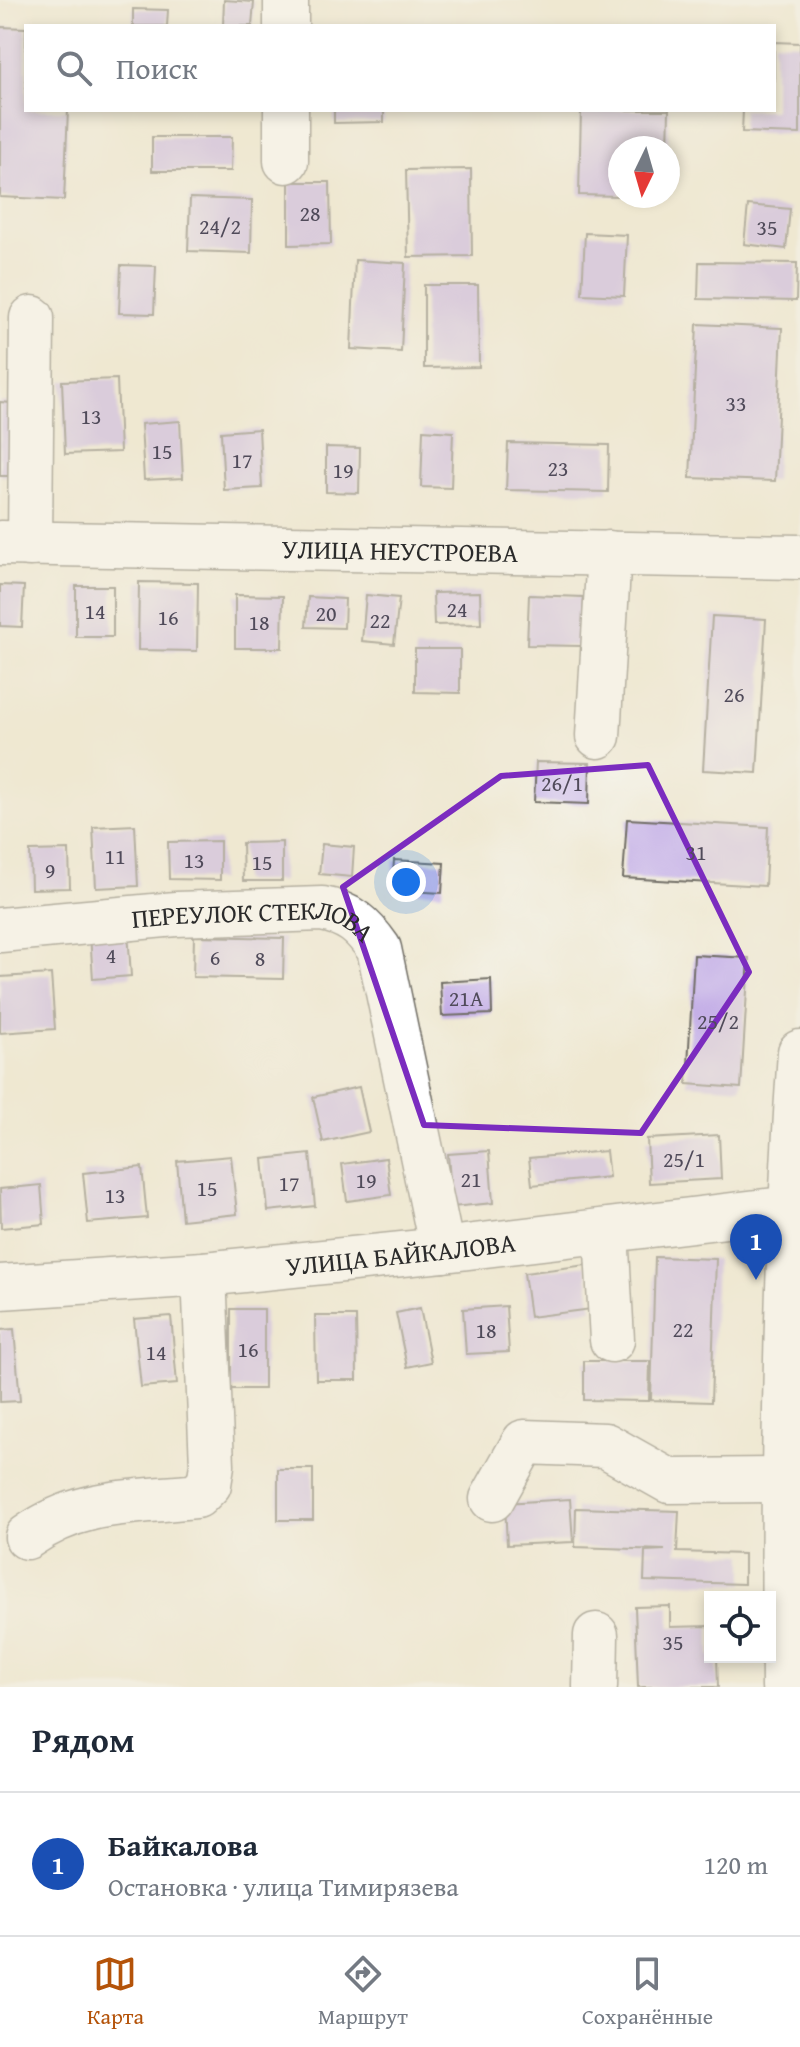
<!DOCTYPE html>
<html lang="ru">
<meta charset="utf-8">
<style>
body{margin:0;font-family:"Gentium Book Plus",serif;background:#f6f6f7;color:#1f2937}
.controls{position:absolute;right:24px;bottom:24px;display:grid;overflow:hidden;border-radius:0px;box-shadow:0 4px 12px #0003}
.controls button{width:72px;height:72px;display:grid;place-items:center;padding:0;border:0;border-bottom:2px solid #e0e1e3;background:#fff;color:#1f2937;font:40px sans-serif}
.compass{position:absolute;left:608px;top:136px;width:72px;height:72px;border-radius:50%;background:#fff;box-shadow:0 4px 12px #0003;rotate:185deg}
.you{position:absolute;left:406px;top:882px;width:28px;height:28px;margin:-20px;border:6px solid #fff;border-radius:50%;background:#1a73e8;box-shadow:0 0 0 12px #1a73e833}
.badge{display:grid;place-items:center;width:52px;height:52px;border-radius:50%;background:#b45309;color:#fff;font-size:26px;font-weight:700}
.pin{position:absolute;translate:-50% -66px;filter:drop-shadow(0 2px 4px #0008)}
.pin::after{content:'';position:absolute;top:42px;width:28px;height:24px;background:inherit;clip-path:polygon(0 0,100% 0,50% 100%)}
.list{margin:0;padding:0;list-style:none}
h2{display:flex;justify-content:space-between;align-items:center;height:104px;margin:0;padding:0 32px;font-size:34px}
h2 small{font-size:26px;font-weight:400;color:#747a83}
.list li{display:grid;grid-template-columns:52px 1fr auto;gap:24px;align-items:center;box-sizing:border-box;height:144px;padding:0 32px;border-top:2px solid #e0e1e3}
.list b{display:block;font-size:30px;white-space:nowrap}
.list p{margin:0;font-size:26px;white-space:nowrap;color:#747a83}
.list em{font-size:26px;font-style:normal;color:#747a83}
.icon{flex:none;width:44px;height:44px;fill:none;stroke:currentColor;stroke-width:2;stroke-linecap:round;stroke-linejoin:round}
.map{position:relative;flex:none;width:800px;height:1687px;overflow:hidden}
.search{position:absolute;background:#fff;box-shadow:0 4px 12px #0003;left:24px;right:24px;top:24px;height:88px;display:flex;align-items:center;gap:20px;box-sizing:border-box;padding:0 28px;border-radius:0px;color:#747a83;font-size:30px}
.sheet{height:248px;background:#fff}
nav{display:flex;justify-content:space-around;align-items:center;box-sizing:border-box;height:112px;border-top:2px solid #e0e1e3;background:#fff;font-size:22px;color:#747a83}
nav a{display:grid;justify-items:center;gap:4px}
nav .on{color:#b45309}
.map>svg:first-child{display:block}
.building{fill:#c1aae6}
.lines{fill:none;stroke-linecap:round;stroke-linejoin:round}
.minor-casing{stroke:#706d65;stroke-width:47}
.minor{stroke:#fff;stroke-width:44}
.marked{fill:none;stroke:#7b2cbf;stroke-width:6;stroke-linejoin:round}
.labels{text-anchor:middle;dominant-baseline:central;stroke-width:8;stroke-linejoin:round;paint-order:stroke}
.number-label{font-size:22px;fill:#504b5a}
.street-label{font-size:26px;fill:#2b2b2b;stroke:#f6f6f2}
</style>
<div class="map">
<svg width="800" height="1687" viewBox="0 0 800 1687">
<rect width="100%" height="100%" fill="#f6f6f2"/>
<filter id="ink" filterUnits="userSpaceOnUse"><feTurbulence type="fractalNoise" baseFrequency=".0125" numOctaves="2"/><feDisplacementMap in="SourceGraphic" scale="16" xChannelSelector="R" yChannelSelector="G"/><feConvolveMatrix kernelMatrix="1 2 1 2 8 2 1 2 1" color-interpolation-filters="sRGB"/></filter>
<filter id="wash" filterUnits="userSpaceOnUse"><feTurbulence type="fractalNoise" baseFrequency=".006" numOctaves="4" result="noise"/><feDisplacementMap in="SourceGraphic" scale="32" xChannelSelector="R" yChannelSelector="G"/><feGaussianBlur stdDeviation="1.8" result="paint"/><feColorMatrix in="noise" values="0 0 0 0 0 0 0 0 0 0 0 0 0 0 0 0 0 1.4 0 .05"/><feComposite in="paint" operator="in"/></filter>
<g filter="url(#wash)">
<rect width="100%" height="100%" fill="#efe8d1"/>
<g id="blocks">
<path class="building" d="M 224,0 L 254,2 L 252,26 L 223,26 Z
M 133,9 L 168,10 L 167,26 L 133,26 Z
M 0,27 L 26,28 L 26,110 L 68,110 L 64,200 L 0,197 Z
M 774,42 L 800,43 L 800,134 L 742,132 L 743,110 L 774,110 Z
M 334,110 L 384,110 L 384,122 L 334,123 Z
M 581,110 L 669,110 L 668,148 L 620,148 L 620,196 L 579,195 Z
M 152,137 L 232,137 L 231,171 L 152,171 Z
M 471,169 L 472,256 L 408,257 L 406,170 Z
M 289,182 L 330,182 L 331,244 L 289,245 Z
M 190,198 L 252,200 L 251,253 L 188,251 Z
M 748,205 L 790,209 L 786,249 L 744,244 Z
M 585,233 L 627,235 L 624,296 L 582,294 Z
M 355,260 L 405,263 L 401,352 L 351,349 Z
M 699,262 L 797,263 L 796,301 L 698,299 Z
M 121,265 L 156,266 L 154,314 L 119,313 Z
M 424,285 L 478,285 L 479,367 L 424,368 Z
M 697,324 L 782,328 L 775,481 L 690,478 Z
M 117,379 L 120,452 L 65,454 L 62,381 Z
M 0,402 L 11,403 L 8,476 L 0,476 Z
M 180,421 L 183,478 L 144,480 L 141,424 Z
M 259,429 L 262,488 L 224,490 L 221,432 Z
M 423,430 L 453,432 L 451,488 L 421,487 Z
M 508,443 L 609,445 L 608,492 L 506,490 Z
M 326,447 L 360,448 L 359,493 L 326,492 Z
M 139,582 L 198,583 L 197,651 L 138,650 Z
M 0,585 L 24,586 L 22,627 L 0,626 Z
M 76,586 L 113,586 L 113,637 L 76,637 Z
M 480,592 L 481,624 L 434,625 L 433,593 Z
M 235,595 L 283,596 L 282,648 L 235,648 Z
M 366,595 L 399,598 L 394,644 L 362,641 Z
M 529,595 L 584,597 L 582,646 L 527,645 Z
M 308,597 L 345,599 L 344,628 L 306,627 Z
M 712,616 L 766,619 L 757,773 L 703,770 Z
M 415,649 L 460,649 L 460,693 L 415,692 Z
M 536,762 L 590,763 L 589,804 L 534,802 Z
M 627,819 L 768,827 L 765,886 L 623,878 Z
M 135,825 L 138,886 L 96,888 L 93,827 Z
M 220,841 L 220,880 L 169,879 L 168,842 Z
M 282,842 L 282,881 L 243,881 L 242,843 Z
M 322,844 L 354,847 L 352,877 L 319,874 Z
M 69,850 L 70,888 L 31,889 L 30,851 Z
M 394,860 L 444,863 L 442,893 L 392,890 Z
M 128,932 L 131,976 L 93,979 L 90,934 Z
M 194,936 L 284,938 L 283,979 L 193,977 Z
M 694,955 L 749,958 L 741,1088 L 687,1084 Z
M 51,974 L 55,1029 L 0,1033 L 0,977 Z
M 491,979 L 492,1014 L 442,1016 L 440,982 Z
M 359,1087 L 369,1132 L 323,1142 L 313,1097 Z
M 719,1135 L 721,1179 L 649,1183 L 647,1139 Z
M 489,1151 L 493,1203 L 452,1207 L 448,1154 Z
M 606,1151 L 609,1177 L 532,1185 L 529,1158 Z
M 310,1154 L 315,1206 L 268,1211 L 263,1159 Z
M 231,1156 L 237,1214 L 182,1220 L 177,1161 Z
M 386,1158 L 391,1195 L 347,1201 L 342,1164 Z
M 142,1167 L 147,1218 L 88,1223 L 83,1173 Z
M 41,1185 L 44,1224 L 1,1228 L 0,1189 Z
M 655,1257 L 716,1259 L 711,1402 L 651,1400 Z
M 586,1265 L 592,1309 L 530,1317 L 524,1273 Z
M 506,1306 L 509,1352 L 466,1354 L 463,1309 Z
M 420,1308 L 431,1362 L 407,1367 L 396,1313 Z
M 231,1309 L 264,1309 L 264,1389 L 231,1389 Z
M 171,1316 L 177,1384 L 141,1387 L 134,1319 Z
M 315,1316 L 356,1316 L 357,1380 L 316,1380 Z
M 14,1329 L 20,1401 L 0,1402 L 0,1330 Z
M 584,1361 L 650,1361 L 649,1401 L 584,1400 Z
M 278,1469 L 313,1469 L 313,1520 L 278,1520 Z
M 570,1499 L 573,1542 L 507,1545 L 505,1503 Z
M 576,1508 L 679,1511 L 677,1552 L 744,1554 L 744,1584 L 644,1581 L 645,1551 L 665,1550 L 575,1547 Z
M 670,1606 L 670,1627 L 710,1626 L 710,1657 L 717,1657 L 718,1687 L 638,1687 L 635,1607 Z"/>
</g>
</g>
<g filter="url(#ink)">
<use href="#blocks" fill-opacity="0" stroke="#706d65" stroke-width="2"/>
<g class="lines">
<defs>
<g id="minor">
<path d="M 286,26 L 286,0"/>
<path d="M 286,161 L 286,110"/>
<path id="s1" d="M 0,543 L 800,557"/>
<path d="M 30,544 L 32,318"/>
<path d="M 598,736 L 609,553"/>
<path id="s2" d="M 0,930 L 176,914 L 322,909 C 350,914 363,926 379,949 L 442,1250"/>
<path d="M 606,1232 L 612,1340"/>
<path id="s3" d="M 0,1287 L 204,1274 L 442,1250 L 800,1207"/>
<path d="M 492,1499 L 524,1442 L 605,1445 L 669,1481 L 782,1480"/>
<path d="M 27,1537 C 81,1498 134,1503 197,1496 L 209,1484 L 212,1465 L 204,1274"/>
<path d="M 595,1687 L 596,1635"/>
<path d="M 784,1687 C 782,1475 785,1264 800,1052"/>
</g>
</defs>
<use href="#minor" class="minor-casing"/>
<use href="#minor" class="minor"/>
</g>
</g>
<path d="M0 0H800V1687H0ZM 648,765 L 749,972 L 641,1133 L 424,1125 L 343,887 L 501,776 Z" fill="#efe8d1" fill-opacity=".55" fill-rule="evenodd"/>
<path class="marked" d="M 648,765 L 749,972 L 641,1133 L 424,1125 L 343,887 L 501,776 Z"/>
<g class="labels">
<g class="number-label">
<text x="310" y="213">28</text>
<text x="220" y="226">24/2</text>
<text x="767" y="227">35</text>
<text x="736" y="403">33</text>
<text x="91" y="416">13</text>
<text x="162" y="451">15</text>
<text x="242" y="460">17</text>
<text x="558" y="468">23</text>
<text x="343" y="470">19</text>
<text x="457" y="609">24</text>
<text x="95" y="611">14</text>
<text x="326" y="613">20</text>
<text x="168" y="617">16</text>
<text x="380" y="620">22</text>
<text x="259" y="622">18</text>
<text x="734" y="694">26</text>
<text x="562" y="783">26/1</text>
<text x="696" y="852">31</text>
<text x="115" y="856">11</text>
<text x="194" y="860">13</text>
<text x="262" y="862">15</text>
<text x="50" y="870">9</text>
<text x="111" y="955">4</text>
<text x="215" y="957">6</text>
<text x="260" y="958">8</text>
<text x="466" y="998">21А</text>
<text x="718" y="1021">25/2</text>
<text x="684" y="1159">25/1</text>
<text x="471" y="1179">21</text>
<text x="366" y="1180">19</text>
<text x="289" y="1183">17</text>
<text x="207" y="1188">15</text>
<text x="115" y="1195">13</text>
<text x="683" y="1329">22</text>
<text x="486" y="1330">18</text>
<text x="248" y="1349">16</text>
<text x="156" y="1352">14</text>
<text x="673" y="1642">35</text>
</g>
<g class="street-label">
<text stroke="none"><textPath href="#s1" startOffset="400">УЛИЦА НЕУСТРОЕВА</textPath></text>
<text stroke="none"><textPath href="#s2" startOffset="256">ПЕРЕУЛОК СТЕКЛОВА</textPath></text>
<text stroke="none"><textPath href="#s3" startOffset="402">УЛИЦА БАЙКАЛОВА</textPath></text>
</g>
</g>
</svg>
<div class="controls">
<button><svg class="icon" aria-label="locate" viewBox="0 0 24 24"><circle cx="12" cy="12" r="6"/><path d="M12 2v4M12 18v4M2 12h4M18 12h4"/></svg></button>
</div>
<svg class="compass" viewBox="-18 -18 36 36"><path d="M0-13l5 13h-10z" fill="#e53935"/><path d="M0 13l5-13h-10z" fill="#747a83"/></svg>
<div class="you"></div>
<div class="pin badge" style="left:756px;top:1280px;background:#1a4fb4">1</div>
<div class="search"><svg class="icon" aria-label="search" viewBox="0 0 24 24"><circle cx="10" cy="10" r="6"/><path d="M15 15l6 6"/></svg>Поиск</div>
</div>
<section class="sheet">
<h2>Рядом<small></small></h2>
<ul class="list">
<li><span class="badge" style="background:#1a4fb4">1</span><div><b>Байкалова</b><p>Остановка · улица Тимирязева</p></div><em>120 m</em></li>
</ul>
</section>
<nav>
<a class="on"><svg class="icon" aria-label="map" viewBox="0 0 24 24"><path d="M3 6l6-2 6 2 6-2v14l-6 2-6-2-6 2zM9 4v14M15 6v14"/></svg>Карта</a>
<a><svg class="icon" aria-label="directions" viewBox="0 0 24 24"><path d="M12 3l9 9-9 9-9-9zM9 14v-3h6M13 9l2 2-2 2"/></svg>Маршрут</a>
<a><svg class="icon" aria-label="saved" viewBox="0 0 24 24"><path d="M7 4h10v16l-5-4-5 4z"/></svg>Сохранённые</a>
</nav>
